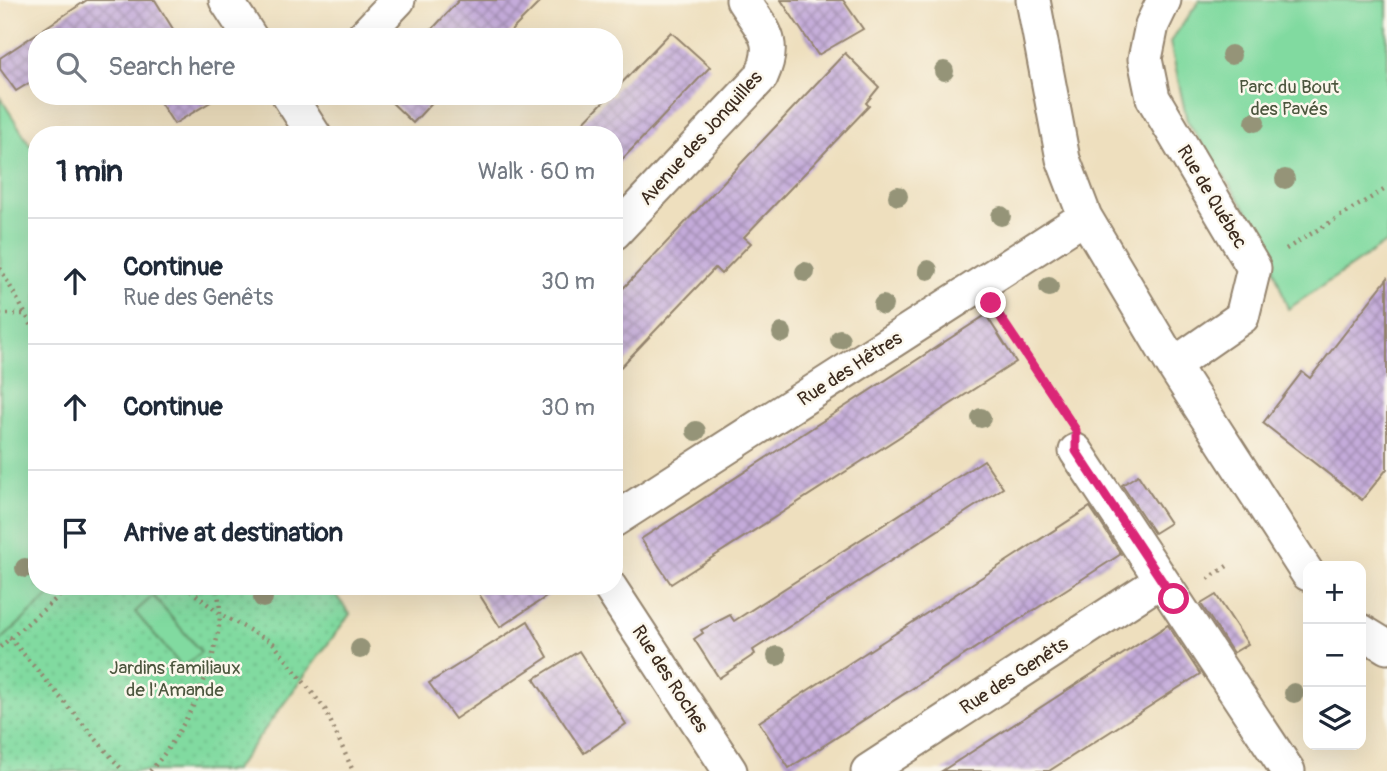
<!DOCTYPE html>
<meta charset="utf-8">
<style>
body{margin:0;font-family:Pangolin,sans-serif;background:#f6f6f7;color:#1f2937}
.controls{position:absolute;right:21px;bottom:21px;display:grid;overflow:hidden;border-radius:14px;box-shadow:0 7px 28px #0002}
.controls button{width:63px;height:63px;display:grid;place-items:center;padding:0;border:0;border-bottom:2px solid #e0e1e3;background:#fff;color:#1f2937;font:35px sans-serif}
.stop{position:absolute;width:21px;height:21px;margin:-16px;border:5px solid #db2777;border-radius:50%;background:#fff}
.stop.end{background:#db2777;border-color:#fff;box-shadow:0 2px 7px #0008}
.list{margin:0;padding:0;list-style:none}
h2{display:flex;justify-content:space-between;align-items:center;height:91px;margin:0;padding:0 28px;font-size:30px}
h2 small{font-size:23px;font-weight:400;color:#747a83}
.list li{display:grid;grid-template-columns:46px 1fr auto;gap:21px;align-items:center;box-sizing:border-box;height:126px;padding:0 28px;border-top:2px solid #e0e1e3}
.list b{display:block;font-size:26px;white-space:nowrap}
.list p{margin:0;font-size:23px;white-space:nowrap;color:#747a83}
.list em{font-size:23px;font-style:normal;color:#747a83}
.icon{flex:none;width:38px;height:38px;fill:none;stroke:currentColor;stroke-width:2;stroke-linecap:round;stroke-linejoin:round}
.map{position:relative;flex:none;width:1387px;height:771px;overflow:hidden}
.search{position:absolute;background:#fff;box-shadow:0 7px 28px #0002;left:28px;top:28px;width:595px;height:77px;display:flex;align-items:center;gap:18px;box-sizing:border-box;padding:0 24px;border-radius:28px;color:#747a83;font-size:26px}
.panel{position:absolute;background:#fff;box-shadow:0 7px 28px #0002;left:28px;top:126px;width:595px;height:469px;border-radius:28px}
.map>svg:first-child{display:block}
.grass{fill:url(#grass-dots);stroke:#5e825f;stroke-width:2}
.park{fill:#81daa0;stroke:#5e825f;stroke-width:2}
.building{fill:url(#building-cross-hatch)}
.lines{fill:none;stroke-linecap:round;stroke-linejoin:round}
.minor-casing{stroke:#94846e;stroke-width:37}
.path{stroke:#94846e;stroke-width:4.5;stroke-dasharray:2 5;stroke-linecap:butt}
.minor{stroke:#fff;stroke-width:33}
.tree{fill:#959478}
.route{stroke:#db2777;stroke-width:9}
.labels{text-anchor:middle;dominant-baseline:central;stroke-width:5;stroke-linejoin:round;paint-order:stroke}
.park-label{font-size:19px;fill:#4c563e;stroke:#fbf7ec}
.street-label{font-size:19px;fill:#3b2a1e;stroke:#fbf7ec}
</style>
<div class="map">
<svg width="1387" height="771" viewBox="0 0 1387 771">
<defs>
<pattern id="grass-dots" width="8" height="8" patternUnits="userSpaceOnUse" patternTransform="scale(1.75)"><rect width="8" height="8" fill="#81daa0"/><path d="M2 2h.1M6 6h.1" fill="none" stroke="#70bb89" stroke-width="1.8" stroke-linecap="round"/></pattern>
<pattern id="building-cross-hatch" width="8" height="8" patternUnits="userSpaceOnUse" patternTransform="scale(1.75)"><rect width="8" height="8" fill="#c4abda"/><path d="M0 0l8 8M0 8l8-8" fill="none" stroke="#a08bb0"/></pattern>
</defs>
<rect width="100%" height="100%" fill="#fbf7ec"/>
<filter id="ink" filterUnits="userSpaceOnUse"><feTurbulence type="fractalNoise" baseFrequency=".0143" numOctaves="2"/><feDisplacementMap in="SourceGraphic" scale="14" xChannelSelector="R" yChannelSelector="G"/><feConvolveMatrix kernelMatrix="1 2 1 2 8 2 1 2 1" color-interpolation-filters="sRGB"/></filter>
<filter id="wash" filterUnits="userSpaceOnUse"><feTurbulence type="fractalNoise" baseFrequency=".00686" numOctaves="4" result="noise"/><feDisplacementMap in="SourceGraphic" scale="28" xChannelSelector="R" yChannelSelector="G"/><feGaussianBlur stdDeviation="1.57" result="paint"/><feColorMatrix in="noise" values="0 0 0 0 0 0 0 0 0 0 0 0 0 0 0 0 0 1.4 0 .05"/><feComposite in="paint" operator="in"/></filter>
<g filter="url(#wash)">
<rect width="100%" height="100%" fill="#eedfbe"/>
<path class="grass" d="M 60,586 L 329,586 L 350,614 L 234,771 L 0,771 L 0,641 Z"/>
<path class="park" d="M 1200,0 L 1387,0 L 1387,242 L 1288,309 L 1261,232 L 1187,121 L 1170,42 Z
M 0,97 L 37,156 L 37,586 L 60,586 L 0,641 Z
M 153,596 L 201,652 L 183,668 L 135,612 Z"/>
<g id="blocks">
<path class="building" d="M 87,0 L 155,0 L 178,37 L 37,37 L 37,78 L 16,91 L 0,69 L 0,58 Z
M 459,0 L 542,0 L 505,37 L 425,37 Z
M 781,0 L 843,0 L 863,29 L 818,55 Z
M 671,32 L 710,67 L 614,168 L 614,135 L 571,135 L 609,96 L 614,96 L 614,91 Z
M 845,53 L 879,87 L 866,103 L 869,106 L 744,237 L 751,243 L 721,274 L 715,268 L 614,374 L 614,298 Z
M 156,96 L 216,96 L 217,98 L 174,124 Z
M 385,96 L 438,96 L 413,123 Z
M 1387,279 L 1387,469 L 1362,500 L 1263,423 L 1302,372 L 1310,378 Z
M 986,315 L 1016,362 L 671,584 L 641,539 Z
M 984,460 L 1003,488 L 753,650 L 755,654 L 719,678 L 694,639 L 703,633 L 701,630 L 730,615 L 734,621 Z
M 1138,475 L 1170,523 L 1154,533 L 1122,485 Z
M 1090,507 L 1121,554 L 789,768 L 759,722 Z
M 474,586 L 563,586 L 500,627 Z
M 1216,595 L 1248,644 L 1233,653 L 1201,604 Z
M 528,621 L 548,657 L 455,719 L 429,683 Z
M 1168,625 L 1200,674 L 1049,771 L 942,771 Z
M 579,651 L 626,724 L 584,753 L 534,679 Z"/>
</g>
</g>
<g filter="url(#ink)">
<use href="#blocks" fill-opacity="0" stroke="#94846e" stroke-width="2"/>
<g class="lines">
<defs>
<path id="minor" d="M 226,0 L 250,37
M 1033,0 L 1063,159 L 1085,217 L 1173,365 L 1308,574
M 1164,0 L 1152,25 L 1145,59 L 1153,98 L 1254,268 L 1242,317 L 1173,365
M 363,37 L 398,0
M 289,96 L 314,135
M 614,233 L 761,77 C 778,40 763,31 743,0
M 1076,451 L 1288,771
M 614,520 L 1085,217
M 609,586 L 730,771
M 1361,631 L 1387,647
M 868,771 L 1160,581"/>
</defs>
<use href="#minor" class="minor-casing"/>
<path class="path" d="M 1286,249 L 1387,188
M 0,268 L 37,335
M 0,314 L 26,314
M 1000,316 L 1067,416
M 1208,579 L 1230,564
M 185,586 L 220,614 L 273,643 L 325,709 L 353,771
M 10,638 L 123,771
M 0,647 L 71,586
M 150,771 C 183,736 219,662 220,613 C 220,605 218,595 217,586"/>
<use href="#minor" class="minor"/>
</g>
<g class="tree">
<circle cx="1231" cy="55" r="10"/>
<circle cx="944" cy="71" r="10"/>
<circle cx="1255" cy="122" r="10"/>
<circle cx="1285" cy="179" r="10"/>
<circle cx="898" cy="196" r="10"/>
<circle cx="1001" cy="216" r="10"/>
<circle cx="928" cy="270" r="10"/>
<circle cx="805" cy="272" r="10"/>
<circle cx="1049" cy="287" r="10"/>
<circle cx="883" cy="305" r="10"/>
<circle cx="782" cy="333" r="10"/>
<circle cx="840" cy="339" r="10"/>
<circle cx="981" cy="418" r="10"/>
<circle cx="696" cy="431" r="10"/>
<circle cx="25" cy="568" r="10"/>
<circle cx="263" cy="598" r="10"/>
<circle cx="360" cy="649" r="10"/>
<circle cx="777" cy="656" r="10"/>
<circle cx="1294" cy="693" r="10"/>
</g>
</g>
<g class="lines" filter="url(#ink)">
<path class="route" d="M 991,303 L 1076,430 L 1076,451 L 1174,599"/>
</g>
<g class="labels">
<g class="park-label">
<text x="1289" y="87">Parc du Bout<tspan x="1289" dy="22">des Pavés</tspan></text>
<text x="175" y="668">Jardins familiaux<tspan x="175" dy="22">de l'Amande</tspan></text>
</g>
<g class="street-label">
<text transform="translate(701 138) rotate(-48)">Avenue des Jonquilles</text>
<text transform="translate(1212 197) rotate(59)">Rue de Québec</text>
<text transform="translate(850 369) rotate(-33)">Rue des Hêtres</text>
<text transform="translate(1014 676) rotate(-33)">Rue des Genêts</text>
<text transform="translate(670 679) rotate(57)">Rue des Roches</text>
</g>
</g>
</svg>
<div class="controls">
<button>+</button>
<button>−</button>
<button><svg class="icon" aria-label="layers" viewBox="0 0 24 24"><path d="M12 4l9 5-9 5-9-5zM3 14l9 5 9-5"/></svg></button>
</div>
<div class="stop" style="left:1174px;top:599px"></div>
<div class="stop end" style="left:991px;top:303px"></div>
<div class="search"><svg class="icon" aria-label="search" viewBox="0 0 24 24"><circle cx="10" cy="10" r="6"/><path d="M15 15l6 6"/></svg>Search here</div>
<section class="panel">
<h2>1 min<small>Walk · 60 m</small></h2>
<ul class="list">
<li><svg class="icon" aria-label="ahead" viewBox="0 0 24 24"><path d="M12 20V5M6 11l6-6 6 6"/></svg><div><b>Continue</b><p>Rue des Genêts</p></div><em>30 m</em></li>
<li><svg class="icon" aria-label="ahead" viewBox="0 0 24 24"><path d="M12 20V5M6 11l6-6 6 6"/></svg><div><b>Continue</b></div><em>30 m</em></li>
<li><svg class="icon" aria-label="arrive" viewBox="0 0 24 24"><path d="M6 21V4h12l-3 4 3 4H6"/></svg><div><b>Arrive at destination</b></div></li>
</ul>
</section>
</div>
